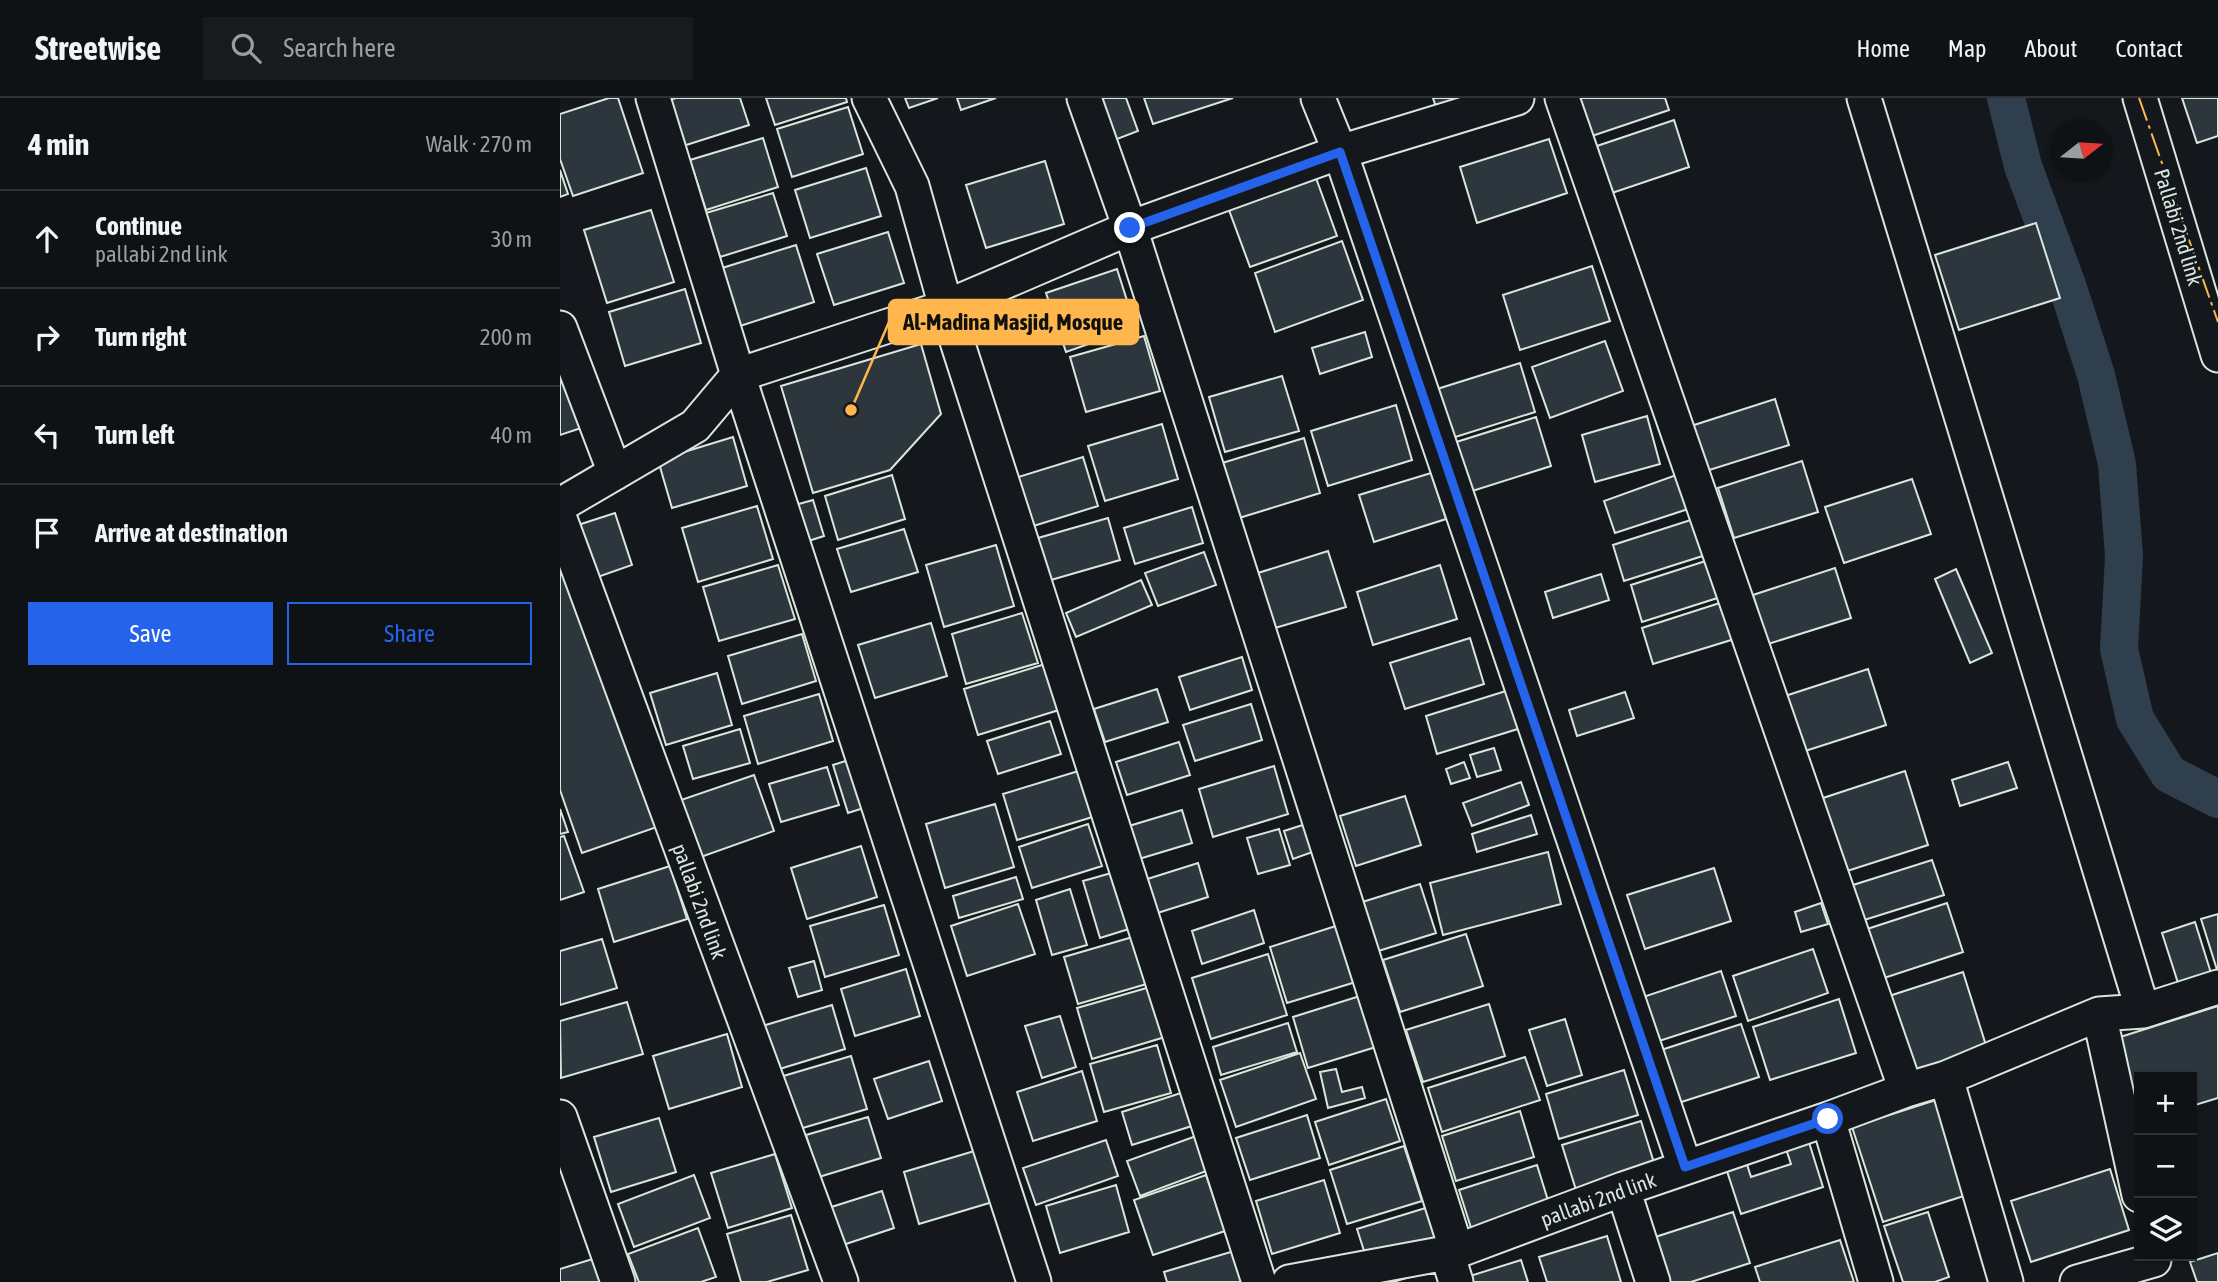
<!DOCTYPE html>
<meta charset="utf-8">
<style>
body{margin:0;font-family:"Asap Condensed",sans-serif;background:#181b1e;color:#f1f3f6}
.controls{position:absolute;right:21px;bottom:21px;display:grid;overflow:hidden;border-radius:0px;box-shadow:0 2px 5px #0004}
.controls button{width:63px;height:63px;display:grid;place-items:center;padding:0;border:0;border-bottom:2px solid #2f3234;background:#0f1215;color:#f1f3f6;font:35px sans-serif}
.compass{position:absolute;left:1490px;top:21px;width:63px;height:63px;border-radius:50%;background:#0f1215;box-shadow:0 2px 5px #0004;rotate:73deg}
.stop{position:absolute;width:21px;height:21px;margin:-16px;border:5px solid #2563eb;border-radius:50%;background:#fff}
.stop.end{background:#2563eb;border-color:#fff;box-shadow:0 2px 7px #0008}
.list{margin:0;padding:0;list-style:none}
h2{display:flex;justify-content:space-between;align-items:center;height:91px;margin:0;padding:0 28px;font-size:30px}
h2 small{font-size:23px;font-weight:400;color:#9b9ea0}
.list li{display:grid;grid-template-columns:46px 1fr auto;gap:21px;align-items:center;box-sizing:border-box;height:98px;padding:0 28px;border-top:2px solid #2f3234}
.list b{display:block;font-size:26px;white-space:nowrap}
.list p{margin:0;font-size:23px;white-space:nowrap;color:#9b9ea0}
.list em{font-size:23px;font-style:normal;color:#9b9ea0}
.actions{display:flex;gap:14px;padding:21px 28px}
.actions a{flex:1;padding:16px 0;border:2px solid #2563eb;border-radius:0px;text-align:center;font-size:24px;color:#2563eb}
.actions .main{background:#2563eb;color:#fff}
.icon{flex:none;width:38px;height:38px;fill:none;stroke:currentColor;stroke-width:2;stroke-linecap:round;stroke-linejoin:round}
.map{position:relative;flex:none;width:1658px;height:1184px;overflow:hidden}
header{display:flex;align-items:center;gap:42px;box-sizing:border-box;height:98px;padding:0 35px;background:#0f1215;border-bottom:2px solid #2f3234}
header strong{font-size:33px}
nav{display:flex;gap:38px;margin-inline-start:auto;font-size:24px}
.search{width:490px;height:63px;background:#181b1e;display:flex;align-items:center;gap:18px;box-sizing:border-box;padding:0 24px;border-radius:0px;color:#9b9ea0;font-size:26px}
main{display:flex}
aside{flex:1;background:#0f1215}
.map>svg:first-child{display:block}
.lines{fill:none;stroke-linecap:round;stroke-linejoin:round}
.canal{stroke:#2f3f4d;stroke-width:38}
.building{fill:#2c363c;stroke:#d8e6dc;stroke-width:2}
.street-casing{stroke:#d8e6dc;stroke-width:37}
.street{stroke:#14181c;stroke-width:33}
.power{stroke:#ffb74d;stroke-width:2;stroke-dasharray:24 5 3.5 5;stroke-linecap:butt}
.route{stroke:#2563eb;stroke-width:9}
.labels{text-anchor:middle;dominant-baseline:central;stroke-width:5;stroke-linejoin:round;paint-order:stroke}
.street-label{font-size:21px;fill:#d8e6dc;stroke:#14181c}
.leader{fill:none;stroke:#ffb74d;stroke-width:2.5}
.callout-dot{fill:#ffb74d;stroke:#14181c;stroke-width:2.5}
.callout{fill:#ffb74d;stroke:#ffb74d;stroke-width:2.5}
.callout-label{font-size:23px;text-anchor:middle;font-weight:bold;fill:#111}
</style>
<header>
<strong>Streetwise</strong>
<div class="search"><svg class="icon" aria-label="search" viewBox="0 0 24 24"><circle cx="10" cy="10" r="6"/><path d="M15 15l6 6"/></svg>Search here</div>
<nav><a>Home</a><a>Map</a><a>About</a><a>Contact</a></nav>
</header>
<main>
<aside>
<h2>4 min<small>Walk · 270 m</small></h2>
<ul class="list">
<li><svg class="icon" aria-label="ahead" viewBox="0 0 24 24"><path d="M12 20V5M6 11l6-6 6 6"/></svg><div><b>Continue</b><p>pallabi 2nd link</p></div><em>30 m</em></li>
<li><svg class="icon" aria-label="right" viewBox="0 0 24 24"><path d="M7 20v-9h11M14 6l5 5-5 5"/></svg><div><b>Turn right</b></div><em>200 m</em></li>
<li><svg class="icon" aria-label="left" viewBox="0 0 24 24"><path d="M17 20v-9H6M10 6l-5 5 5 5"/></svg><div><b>Turn left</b></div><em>40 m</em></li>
<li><svg class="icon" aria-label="arrive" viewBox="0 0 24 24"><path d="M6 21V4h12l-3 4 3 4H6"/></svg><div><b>Arrive at destination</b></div></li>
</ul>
<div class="actions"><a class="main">Save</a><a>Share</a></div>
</aside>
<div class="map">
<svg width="1658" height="1184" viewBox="0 0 1658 1184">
<rect width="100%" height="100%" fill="#14181c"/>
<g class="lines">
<path class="canal" d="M 1446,0 L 1463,68 L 1507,187 L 1536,277 L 1557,366 L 1564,458 L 1559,551 L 1575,621 L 1609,676 L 1658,701"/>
</g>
<path class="building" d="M 49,0 L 58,0 L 83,75 L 13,98 L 0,61 L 0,16 Z
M 116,0 L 180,0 L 189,27 L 120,49 L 106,3 Z
M 206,0 L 286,0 L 287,4 L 215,27 Z
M 345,0 L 378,0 L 349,10 Z
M 397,0 L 436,0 L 401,12 Z
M 536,0 L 566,0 L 578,33 L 552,43 Z
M 584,0 L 673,0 L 593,26 Z
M 873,0 L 912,0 L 876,9 Z
M 1020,0 L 1105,0 L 1109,12 L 1032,38 Z
M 1622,0 L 1658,0 L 1658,38 L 1637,45 Z
M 288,9 L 303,56 L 232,79 L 217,31 Z
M 1114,22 L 1129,69 L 1052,95 L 1037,48 Z
M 203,40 L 218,89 L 146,112 L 130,62 Z
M 989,41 L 1007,95 L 917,125 L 900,69 Z
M 485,63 L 504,126 L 426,150 L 406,87 Z
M 306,70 L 321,118 L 250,140 L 235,92 Z
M 0,72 L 8,96 L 0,99 Z
M 756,80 L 777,138 L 690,169 L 669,112 Z
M 213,95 L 227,138 L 160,159 L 146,115 Z
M 91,112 L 114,184 L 47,205 L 24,132 Z
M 1476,125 L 1500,200 L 1399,232 L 1375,157 Z
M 328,134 L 344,185 L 274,207 L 257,156 Z
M 782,143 L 803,202 L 715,234 L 695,175 Z
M 236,147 L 254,204 L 177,229 L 159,171 Z
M 1032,168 L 1050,223 L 960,252 L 943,197 Z
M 557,171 L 570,212 L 533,225 L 540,242 L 506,254 L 486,195 Z
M 125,191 L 141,245 L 65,268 L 49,214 Z
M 805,234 L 812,259 L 760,276 L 752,250 Z
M 584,238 L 600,293 L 526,314 L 510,259 Z
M 1045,243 L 1063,293 L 990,320 L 972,269 Z
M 361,246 L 381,316 L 330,372 L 253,395 L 221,288 Z
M 0,256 L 24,329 L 0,337 Z
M 960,265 L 975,314 L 889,341 L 874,292 Z
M 722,278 L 739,333 L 665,354 L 649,299 Z
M 1215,301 L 1229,347 L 1143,374 L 1128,329 Z
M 836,307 L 852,362 L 768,388 L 751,333 Z
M 1087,318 L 1100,366 L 1035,384 L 1022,337 Z
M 976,319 L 991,368 L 906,395 L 890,346 Z
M 602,326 L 618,381 L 545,403 L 528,348 Z
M 173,339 L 187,388 L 112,410 L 98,362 Z
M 744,340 L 760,395 L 676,421 L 659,366 Z
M 523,359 L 538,408 L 467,430 L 452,381 Z
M 1242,363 L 1258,414 L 1174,440 L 1158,390 Z
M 871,375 L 886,421 L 814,444 L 799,397 Z
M 1119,376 L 1131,410 L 1055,435 L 1044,403 Z
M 332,377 L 345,421 L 278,442 L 265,398 Z
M 1352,381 L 1371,436 L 1284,465 L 1265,409 Z
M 253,402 L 264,438 L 239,446 L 228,409 Z
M 197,408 L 213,461 L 138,484 L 122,430 Z
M 632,409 L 643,445 L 575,466 L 564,430 Z
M 55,415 L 72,467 L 32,481 L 15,428 Z
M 1140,419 L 1152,455 L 1064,483 L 1053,447 Z
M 548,420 L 560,462 L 491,482 L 478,440 Z
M 344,431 L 358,474 L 291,494 L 277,451 Z
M 0,443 L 97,729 L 22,755 L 0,692 Z
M 436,447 L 454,508 L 384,529 L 366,467 Z
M 768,453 L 786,509 L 715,530 L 698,475 Z
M 644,454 L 656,487 L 598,508 L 585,475 Z
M 1158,459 L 1170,496 L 1082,524 L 1071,487 Z
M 218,467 L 235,521 L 159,543 L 143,489 Z
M 880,467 L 897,521 L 813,547 L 797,494 Z
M 1275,470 L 1291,520 L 1208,546 L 1193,497 Z
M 1396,471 L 1432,555 L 1410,565 L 1375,481 Z
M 1041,476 L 1049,502 L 993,520 L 985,494 Z
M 581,482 L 592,507 L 516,539 L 506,515 Z
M 1169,502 L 1181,539 L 1093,566 L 1082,530 Z
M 462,515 L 478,565 L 406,586 L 392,536 Z
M 371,525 L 387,578 L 315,600 L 298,547 Z
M 242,536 L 256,583 L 182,606 L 168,558 Z
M 910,540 L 924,586 L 845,611 L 830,565 Z
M 682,559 L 692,592 L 630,612 L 619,579 Z
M 485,566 L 499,612 L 418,637 L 404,591 Z
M 1308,571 L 1326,627 L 1239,655 L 1222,599 Z
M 157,575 L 172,627 L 106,647 L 90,595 Z
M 597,591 L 608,624 L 545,644 L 534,611 Z
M 949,592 L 961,630 L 877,656 L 866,618 Z
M 1065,594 L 1074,620 L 1017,638 L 1009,612 Z
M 259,596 L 273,643 L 198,666 L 184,618 Z
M 691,606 L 702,642 L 635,663 L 623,627 Z
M 490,623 L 501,656 L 438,676 L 427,643 Z
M 180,631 L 190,665 L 133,681 L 123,648 Z
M 619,644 L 630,677 L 567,697 L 556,664 Z
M 934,650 L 941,672 L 917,679 L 910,657 Z
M 298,659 L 313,707 L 288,715 L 273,667 Z
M 904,664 L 910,680 L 891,686 L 886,671 Z
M 1448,664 L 1457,690 L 1400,708 L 1392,682 Z
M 714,668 L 728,716 L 653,739 L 639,691 Z
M 267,669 L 279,707 L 221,724 L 209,686 Z
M 525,671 L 539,717 L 457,742 L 443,696 Z
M 1345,673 L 1368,747 L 1281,775 L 1257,702 Z
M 194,677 L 214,733 L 138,760 L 118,703 Z
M 961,684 L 969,707 L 912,728 L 903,705 Z
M 845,698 L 861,747 L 796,768 L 780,718 Z
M 435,706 L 454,769 L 385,790 L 366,726 Z
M 0,711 L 8,734 L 0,736 Z
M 622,712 L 632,745 L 569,764 L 559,731 Z
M 971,717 L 977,736 L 917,754 L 912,736 Z
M 752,724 L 761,751 L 733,761 L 724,733 Z
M 528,726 L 542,768 L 472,790 L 459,749 Z
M 719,731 L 730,767 L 698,776 L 687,740 Z
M 4,738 L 24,794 L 0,802 L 0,739 Z
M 301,748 L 317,799 L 247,821 L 231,770 Z
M 988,754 L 1001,806 L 883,837 L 870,785 Z
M 1372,762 L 1384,797 L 1301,823 L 1290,788 Z
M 638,765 L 648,799 L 585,819 L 581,783 Z
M 110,768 L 127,821 L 54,844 L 38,791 Z
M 1154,770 L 1171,823 L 1085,851 L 1067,797 Z
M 555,774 L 572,830 L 540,840 L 523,783 Z
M 456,779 L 463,801 L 399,820 L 393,798 Z
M 860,786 L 876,835 L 812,855 L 796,806 Z
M 510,791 L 527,847 L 492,857 L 476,802 Z
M 1261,805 L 1268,826 L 1241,834 L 1235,814 Z
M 1387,805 L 1403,854 L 1315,883 L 1298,834 Z
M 458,806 L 475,856 L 407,878 L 391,828 Z
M 324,807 L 339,857 L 265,879 L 250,828 Z
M 694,812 L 704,845 L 642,866 L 632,833 Z
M 1658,816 L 1658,875 L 1641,821 Z
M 1635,824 L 1651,875 L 1618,885 L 1602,835 Z
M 782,826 L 799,883 L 727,905 L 710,849 Z
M 906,836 L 923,888 L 840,914 L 823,862 Z
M 576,838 L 590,885 L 518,906 L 504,859 Z
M 42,841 L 57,890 L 0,907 L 0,853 Z
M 1253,851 L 1268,895 L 1188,923 L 1173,878 Z
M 708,856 L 727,917 L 651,941 L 632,880 Z
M 254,863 L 262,892 L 238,899 L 229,870 Z
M 346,871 L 360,918 L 295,938 L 281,891 Z
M 1161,873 L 1176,918 L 1096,944 L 1080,900 Z
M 1403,874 L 1429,957 L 1349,983 L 1323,900 Z
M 590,889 L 605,939 L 532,961 L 517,910 Z
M 803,897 L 819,948 L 748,970 L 733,919 Z
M 1279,901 L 1296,955 L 1210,982 L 1193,929 Z
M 67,904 L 83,956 L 1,980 L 0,923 Z
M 929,906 L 945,958 L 863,984 L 846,932 Z
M 272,907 L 285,951 L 213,973 L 199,929 Z
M 1658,908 L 1658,1000 L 1632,1008 L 1632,979 L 1579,979 L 1579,1019 L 1554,941 Z
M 500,918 L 516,969 L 482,980 L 465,928 Z
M 1005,921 L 1022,977 L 987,988 L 969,932 Z
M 728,925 L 737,954 L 661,977 L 653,949 Z
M 1181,926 L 1199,979 L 1109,1008 L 1092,955 Z
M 167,936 L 182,989 L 109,1011 L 93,958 Z
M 597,947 L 611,995 L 544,1014 L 530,966 Z
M 740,955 L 756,1001 L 676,1029 L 660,982 Z
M 291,958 L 307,1011 L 236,1032 L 220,979 Z
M 965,959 L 980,1002 L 882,1034 L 868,990 Z
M 369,963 L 382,1003 L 328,1021 L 314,981 Z
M 776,971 L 782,994 L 802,989 L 805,1000 L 768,1010 L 760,974 Z
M 1064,972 L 1078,1017 L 999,1041 L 986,996 Z
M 522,973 L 537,1023 L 473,1043 L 457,994 Z
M 624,994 L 635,1027 L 572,1047 L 562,1014 Z
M 1382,1000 L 1413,1095 L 1323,1124 L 1292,1029 Z
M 826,1001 L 840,1043 L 769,1067 L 755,1024 Z
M 960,1013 L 974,1059 L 896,1083 L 882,1038 Z
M 747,1017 L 760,1060 L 690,1082 L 676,1040 Z
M 308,1019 L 321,1060 L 259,1079 L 246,1037 Z
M 99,1020 L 116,1074 L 51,1094 L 34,1039 Z
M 1081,1023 L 1095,1068 L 1016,1092 L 1002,1047 Z
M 636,1038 L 649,1072 L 580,1098 L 567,1063 Z
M 1247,1038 L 1263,1089 L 1181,1116 L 1164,1064 L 1184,1057 L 1191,1079 L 1231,1066 L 1224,1045 Z
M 546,1042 L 558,1078 L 476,1107 L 463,1070 Z
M 844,1048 L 862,1103 L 787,1126 L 770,1072 Z
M 421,1051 L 436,1103 L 359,1126 L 344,1074 Z
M 215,1056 L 232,1110 L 168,1130 L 151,1075 Z
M 977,1067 L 991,1112 L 913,1136 L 899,1092 Z
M 1550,1071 L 1569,1132 L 1471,1164 L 1451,1103 Z
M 134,1077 L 150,1120 L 74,1149 L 58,1106 Z
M 646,1077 L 665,1133 L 593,1157 L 574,1102 Z
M 764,1082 L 780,1135 L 712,1156 L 696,1103 Z
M 556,1087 L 569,1134 L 500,1155 L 486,1108 Z
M 322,1093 L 334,1130 L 277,1149 L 265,1111 Z
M 872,1108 L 890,1167 L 833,1184 L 814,1184 L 797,1131 Z
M 1173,1114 L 1190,1165 L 1131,1184 L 1102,1184 L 1089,1141 Z
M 1368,1114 L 1389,1179 L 1375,1184 L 1343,1184 L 1324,1128 Z
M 231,1117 L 248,1172 L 207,1184 L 181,1184 L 167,1136 Z
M 138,1130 L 156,1179 L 141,1184 L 79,1184 L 68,1156 Z
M 1047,1138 L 1061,1184 L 987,1184 L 979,1159 Z
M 1280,1142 L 1294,1184 L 1200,1184 L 1195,1169 Z
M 674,1153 L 683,1184 L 607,1184 L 604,1174 Z
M 1658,1155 L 1658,1184 L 1637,1184 L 1630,1164 Z
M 39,1159 L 46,1184 L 0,1184 L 0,1171 Z
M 961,1162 L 968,1184 L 891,1184 Z"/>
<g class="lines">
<defs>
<path id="street" d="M 93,0 L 178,277 L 474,1184
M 309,0 L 352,88 L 386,209 L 699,1184
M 524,0 L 570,130 L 897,1153
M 758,0 L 780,54 L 1125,1069
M 1002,0 L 1346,992
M 1304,0 L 1583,913
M 1580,0 L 1658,257
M 0,230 L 55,375
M 0,407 L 135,328 L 178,277 L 386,209 L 570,130 L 780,54 L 957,0
M 0,421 L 281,1184
M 1539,916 L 1579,1097
M 1386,980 L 1446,1184
M 0,1019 L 58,1184
M 1268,1021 L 1316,1184
M 1063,1091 L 1093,1184
M 887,1155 L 896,1184
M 729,1184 L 897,1153 L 1063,1091 L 1268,1021 L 1346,992 L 1386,980 L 1539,916 L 1583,913 L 1658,889
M 1517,1184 L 1594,1162"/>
</defs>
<use href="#street" class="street-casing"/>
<use href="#street" class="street"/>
<path class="power" d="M 1579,0 L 1658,224"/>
</g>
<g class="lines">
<path class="route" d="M 570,130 L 780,54 L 1125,1069 L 1268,1021"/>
</g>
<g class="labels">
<g class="street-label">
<text transform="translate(1619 129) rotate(73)">Pallabi 2nd link</text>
<text transform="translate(140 803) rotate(70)">pallabi 2nd link</text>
<text transform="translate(1038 1101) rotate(-20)">pallabi 2nd link</text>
</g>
</g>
<path class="leader" d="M291 312L329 224"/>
<circle class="callout-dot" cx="291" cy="312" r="7"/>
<rect class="callout" x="329" y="202" width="249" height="44" rx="7"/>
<g class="callout-label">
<text x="453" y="232">Al-Madina Masjid, Mosque</text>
</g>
</svg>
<div class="controls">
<button>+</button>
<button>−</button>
<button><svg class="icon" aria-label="layers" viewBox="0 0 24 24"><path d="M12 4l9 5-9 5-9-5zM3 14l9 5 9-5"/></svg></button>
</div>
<svg class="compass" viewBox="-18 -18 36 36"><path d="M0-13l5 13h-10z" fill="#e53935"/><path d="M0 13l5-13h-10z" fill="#9b9ea0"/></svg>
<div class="stop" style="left:1268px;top:1021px"></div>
<div class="stop end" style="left:570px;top:130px"></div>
</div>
</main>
